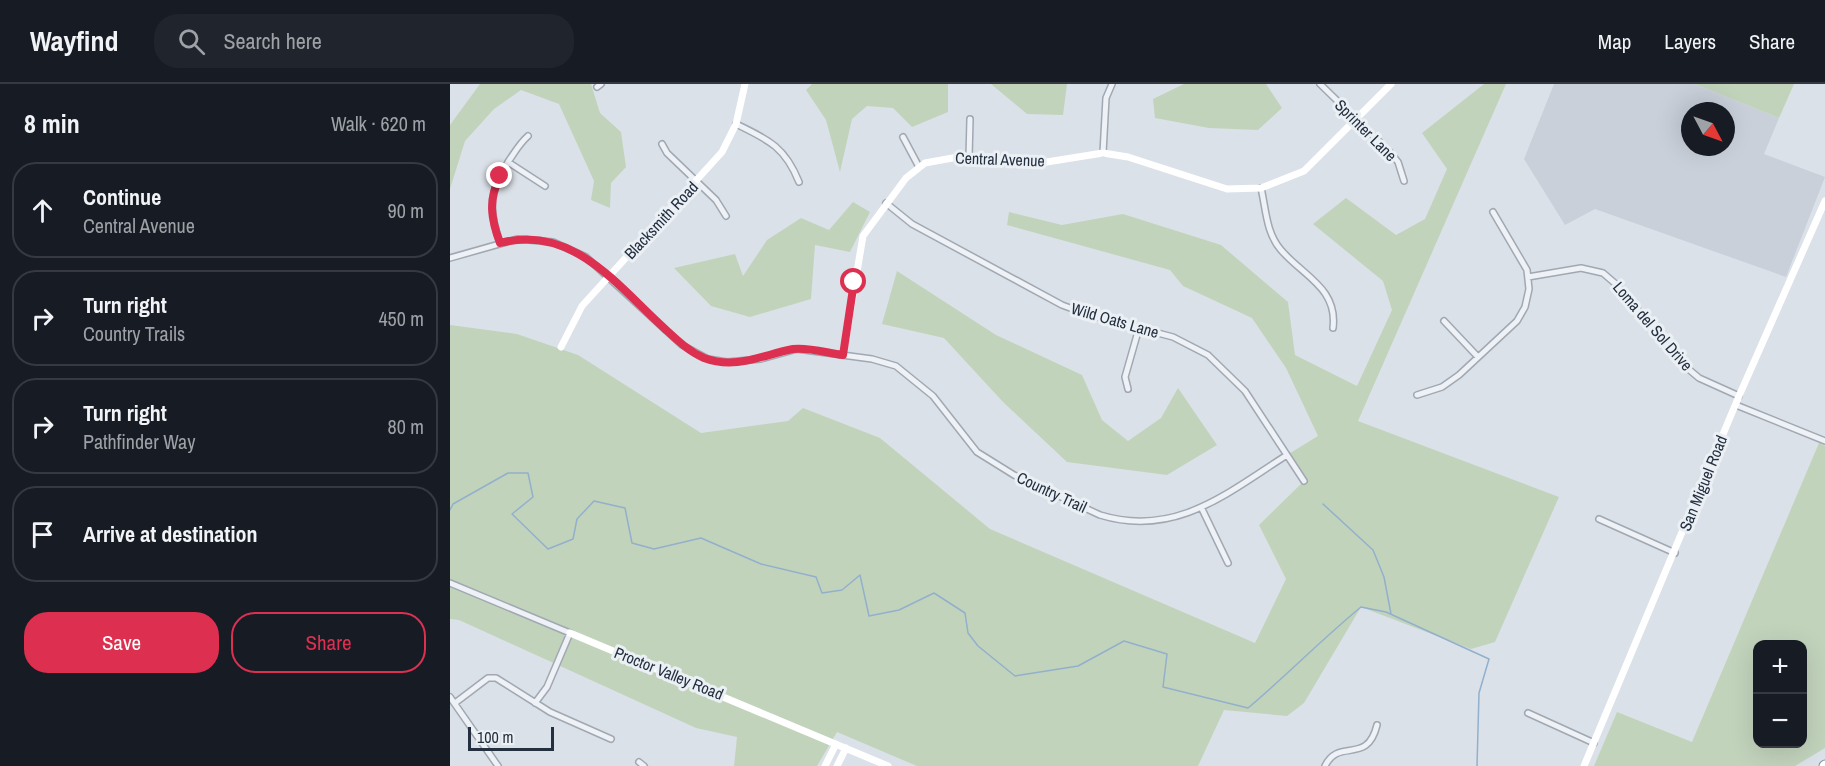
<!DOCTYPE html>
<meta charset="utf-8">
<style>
body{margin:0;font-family:"Archivo Narrow",sans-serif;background:#20242c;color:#f1f3f6}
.controls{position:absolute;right:18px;bottom:18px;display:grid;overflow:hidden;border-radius:12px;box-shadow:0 6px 24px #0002}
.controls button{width:54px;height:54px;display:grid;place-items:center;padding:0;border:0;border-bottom:2px solid #363941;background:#171b24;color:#f1f3f6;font:30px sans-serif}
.compass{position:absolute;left:1231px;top:18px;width:54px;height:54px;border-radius:50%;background:#171b24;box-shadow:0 6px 24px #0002;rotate:131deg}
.scale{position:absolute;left:18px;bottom:15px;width:86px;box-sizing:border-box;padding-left:6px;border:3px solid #242f3f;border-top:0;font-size:16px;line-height:21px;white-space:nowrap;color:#242f3f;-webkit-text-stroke:4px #ebf0f5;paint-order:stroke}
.stop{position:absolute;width:18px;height:18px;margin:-14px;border:4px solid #dd3050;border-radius:50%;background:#fff}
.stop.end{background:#dd3050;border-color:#fff;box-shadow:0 2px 6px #0008}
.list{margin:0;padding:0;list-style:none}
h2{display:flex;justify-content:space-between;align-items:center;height:78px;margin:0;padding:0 24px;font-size:26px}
h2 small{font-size:20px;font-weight:400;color:#9ea1a6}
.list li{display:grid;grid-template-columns:39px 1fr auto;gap:18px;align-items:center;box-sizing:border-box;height:96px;margin:0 12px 12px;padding:0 12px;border:2px solid #363941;border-radius:24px}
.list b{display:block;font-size:22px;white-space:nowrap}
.list p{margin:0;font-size:20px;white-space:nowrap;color:#9ea1a6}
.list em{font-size:20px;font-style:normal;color:#9ea1a6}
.actions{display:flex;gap:12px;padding:18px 24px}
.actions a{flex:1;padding:14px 0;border:2px solid #dd3050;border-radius:24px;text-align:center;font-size:21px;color:#dd3050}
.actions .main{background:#dd3050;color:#fff}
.icon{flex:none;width:33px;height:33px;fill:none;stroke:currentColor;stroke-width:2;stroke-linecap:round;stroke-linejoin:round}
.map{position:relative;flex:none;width:1375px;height:682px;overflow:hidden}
header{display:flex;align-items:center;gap:36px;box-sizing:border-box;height:84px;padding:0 30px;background:#171b24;border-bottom:2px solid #363941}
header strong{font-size:28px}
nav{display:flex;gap:33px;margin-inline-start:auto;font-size:21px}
.search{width:420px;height:54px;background:#20242c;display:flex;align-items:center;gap:15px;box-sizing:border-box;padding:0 21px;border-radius:24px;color:#9ea1a6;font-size:22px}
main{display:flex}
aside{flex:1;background:#171b24}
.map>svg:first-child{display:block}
.built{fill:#c9d0da;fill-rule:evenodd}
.green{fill:#c2d3bc;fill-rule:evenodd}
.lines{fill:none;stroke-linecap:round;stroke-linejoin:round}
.stream{stroke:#92b0cc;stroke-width:1.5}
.street-casing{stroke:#a0a8b2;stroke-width:8}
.highway-casing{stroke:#818ea0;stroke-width:11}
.street{stroke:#eef1f6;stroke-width:5}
.secondary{stroke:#fff;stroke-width:7}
.highway{stroke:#fff;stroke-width:9}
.route{stroke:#dd3050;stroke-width:8}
.labels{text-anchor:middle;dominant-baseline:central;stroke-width:6;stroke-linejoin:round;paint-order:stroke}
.street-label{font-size:16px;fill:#242f3f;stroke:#ebf0f5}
</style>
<header>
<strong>Wayfind</strong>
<div class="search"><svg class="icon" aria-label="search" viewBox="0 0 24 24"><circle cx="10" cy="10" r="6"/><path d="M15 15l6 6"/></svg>Search here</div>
<nav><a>Map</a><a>Layers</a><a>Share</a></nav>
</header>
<main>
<aside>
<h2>8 min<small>Walk · 620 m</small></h2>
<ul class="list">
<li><svg class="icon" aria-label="ahead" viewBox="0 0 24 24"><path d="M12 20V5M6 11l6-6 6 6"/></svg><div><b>Continue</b><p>Central Avenue</p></div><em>90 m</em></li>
<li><svg class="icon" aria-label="right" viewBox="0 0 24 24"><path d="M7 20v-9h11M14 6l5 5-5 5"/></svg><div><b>Turn right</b><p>Country Trails</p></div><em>450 m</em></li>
<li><svg class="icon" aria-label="right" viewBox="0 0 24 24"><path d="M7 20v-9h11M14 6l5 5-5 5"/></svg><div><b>Turn right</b><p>Pathfinder Way</p></div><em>80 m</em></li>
<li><svg class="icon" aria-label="arrive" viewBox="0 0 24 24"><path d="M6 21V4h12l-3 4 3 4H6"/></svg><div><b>Arrive at destination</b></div></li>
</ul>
<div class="actions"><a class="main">Save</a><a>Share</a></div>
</aside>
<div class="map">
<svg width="1375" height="682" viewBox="0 0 1375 682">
<rect width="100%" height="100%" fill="#dbe1e8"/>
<path class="built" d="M 1104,0 L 1245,0 L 1329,34 L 1314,70 L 1375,93 L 1336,193 L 1145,125 L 1115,141 L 1074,75 ZM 1240,27 L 1276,27 L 1276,63 L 1240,63 Z"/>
<path class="green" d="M 30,0 L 141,0 L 150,29 L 171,48 L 176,83 L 161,99 L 160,124 L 141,116 L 144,97 L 109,20 L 71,6 L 44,25 L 15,57 L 0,105 L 0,41 Z
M 362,0 L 498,0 L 498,28 L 462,43 L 443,24 L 417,22 L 402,35 L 390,88 L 376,36 L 356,6 Z
M 541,0 L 617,0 L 613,31 L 577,30 Z
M 734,0 L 816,0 L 832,24 L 808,46 L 759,44 L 705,34 L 703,15 Z
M 1034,0 L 1056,0 L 908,337 L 1109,413 L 1045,558 L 1021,565 L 911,523 L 854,619 L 837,632 L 774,626 L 748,682 L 467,682 L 387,648 L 367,682 L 284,682 L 287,653 L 246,644 L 9,536 L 0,535 L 0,241 L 67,250 L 128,271 L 251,349 L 338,337 L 353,324 L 430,354 L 540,445 L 805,559 L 836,495 L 809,441 L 854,397 L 837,371 L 868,352 L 836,284 L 802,234 L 733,202 L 720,186 L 557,141 L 559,128 L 612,141 L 673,130 L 771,161 L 838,218 L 845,271 L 907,302 L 942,226 L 933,197 L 863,140 L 896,114 L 946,151 L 975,135 L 997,85 L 972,49 Z
M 1245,0 L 1344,0 L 1329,34 Z
M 403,118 L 420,128 L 400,168 L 365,161 L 361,215 L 300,233 L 261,222 L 224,184 L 285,170 L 293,192 L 317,156 L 351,134 L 379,146 Z
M 447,187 L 546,251 L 632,291 L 652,336 L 678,357 L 711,334 L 728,304 L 767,361 L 717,391 L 617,378 L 553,318 L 494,254 L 432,240 Z
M 1369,359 L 1375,362 L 1375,664 L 1345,682 L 1144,682 L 1167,628 L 1242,658 ZM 1308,560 L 1352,560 L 1352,660 L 1308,660 Z"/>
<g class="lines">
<path class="stream" d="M 873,420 L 923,466 L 934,493 L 941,530
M 0,426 L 3,420 L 58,389 L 78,389 L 83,413 L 62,430 L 98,465 L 123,455 L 127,435 L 144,417 L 175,424 L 182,459 L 204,465 L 251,454 L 311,480 L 366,493 L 372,509 L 392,506 L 410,491 L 419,532 L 449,526 L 484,509 L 515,529 L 518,549 L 528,562 L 565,592 L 628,582 L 674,557 L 717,570 L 713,603 L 798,624 C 837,591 872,555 911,523 L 936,528 L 1039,575 L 1029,609 L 1027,682"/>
<defs>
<path id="street" d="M 870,0 L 938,66 L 948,78 L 954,97
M 147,3 L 151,0
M 286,40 C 319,56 335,63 349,98
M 453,53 L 469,83
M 212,60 L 217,69 L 266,116 L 276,132
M 653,69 L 656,14 L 662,0
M 519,73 L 520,35
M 58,78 L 95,102
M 811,104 C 816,125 816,149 831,166 C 853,192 888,204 883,244
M 436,119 L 462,140 L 612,221 L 639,231 L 723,253 L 758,271 L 795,307 L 854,397
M 50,159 C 38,124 39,110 58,78 C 65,68 69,60 78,52
M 0,174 L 67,155 L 103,158 L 136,173 L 232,261 L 258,275 L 277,278 L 311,275 L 347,265 L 422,275 L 446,282 L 483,312 L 527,368 L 564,391 L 650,431 C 726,454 777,409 837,371
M 1078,193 L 1131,184 L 1153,189 L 1167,201 L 1236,283 L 1249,294 L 1289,312
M 994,237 L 1028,273
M 678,305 L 675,293 L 689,244
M 967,311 L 992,303 L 1009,291 L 1067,237 L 1075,223 L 1079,205 L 1077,186 L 1043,128
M 1286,321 L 1375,357
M 752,425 L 778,479
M 1149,435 L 1225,469
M 0,499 L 120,549 L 97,603 L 85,619
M 0,613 L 48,682
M 5,619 L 38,594 L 46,594 L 100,628 L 161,655
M 1078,629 L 1144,659
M 189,678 L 194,682
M 875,682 C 889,653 917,682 927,641"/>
<path id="highway" d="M 1374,682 L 1375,681"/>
</defs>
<use href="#street" class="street-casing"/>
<use href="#highway" class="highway-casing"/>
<use href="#street" class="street"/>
<path class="secondary" d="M 111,263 L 132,222 L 272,68 L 286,40 L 295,0
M 393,271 L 413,152 L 456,94 L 475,79 L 508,73 L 584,80 L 653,69 L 678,73 L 777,105 L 811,104 L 854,87 L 941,0
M 120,549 L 438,682
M 375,682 L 386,660
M 387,682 L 396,664
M 1134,682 L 1289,312 L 1375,117"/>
<use href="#highway" class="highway"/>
</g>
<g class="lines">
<path class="route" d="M 50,92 C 38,116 41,135 50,159 C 122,140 166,200 214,244 C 226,255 238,267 254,274 C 286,286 312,271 343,265 C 359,263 377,269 393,271 L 404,198"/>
</g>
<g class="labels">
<g class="street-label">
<text transform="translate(916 46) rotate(45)">Sprinter Lane</text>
<text transform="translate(550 75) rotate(2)">Central Avenue</text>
<text transform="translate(211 136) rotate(-47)">Blacksmith Road</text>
<text transform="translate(665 236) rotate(16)">Wild Oats Lane</text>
<text transform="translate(1203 242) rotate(49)">Loma del Sol Drive</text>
<text transform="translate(1253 399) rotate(-68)">San Miguel Road</text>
<text transform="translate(602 408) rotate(25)">Country Trail</text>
<text transform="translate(219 589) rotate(22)">Proctor Valley Road</text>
</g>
</g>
</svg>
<div class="controls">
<button>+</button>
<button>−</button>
</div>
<svg class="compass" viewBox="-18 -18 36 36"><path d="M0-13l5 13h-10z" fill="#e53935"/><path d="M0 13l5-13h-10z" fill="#9ea1a6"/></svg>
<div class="scale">100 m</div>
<div class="stop" style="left:404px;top:198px"></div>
<div class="stop end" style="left:50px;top:92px"></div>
</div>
</main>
